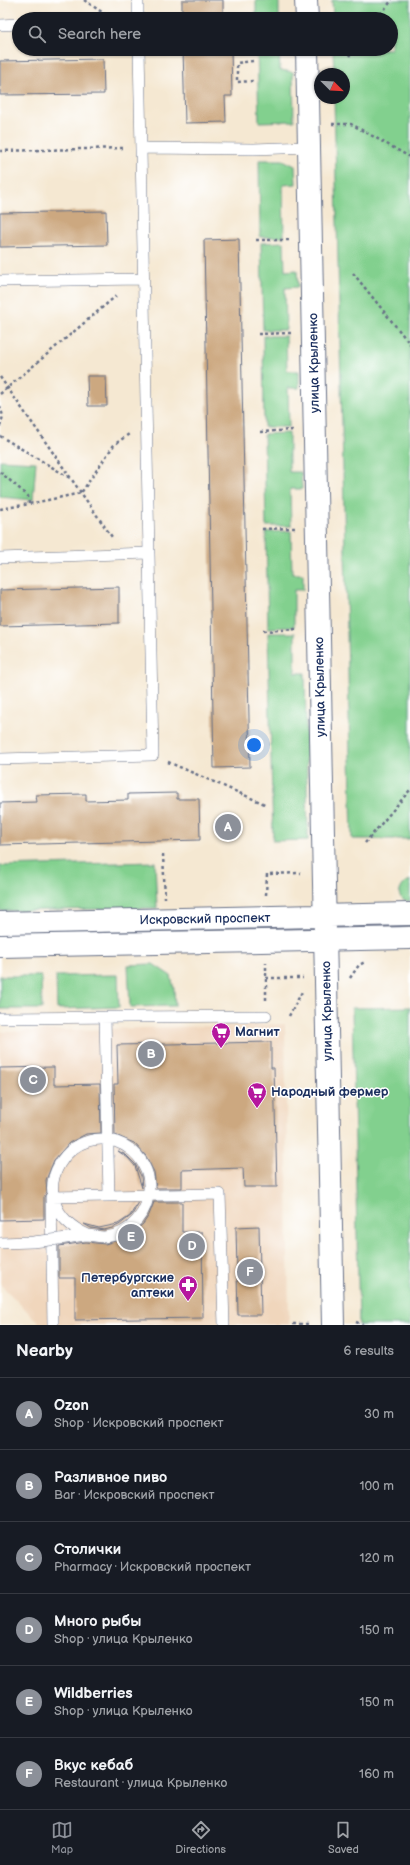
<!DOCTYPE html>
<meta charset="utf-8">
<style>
body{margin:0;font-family:"Balsamiq Sans",sans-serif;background:#20242c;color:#f1f3f6}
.compass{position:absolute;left:314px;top:68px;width:36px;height:36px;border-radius:50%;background:#171b24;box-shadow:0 1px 3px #0004;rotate:114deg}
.you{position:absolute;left:254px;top:745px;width:14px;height:14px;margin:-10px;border:3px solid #fff;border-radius:50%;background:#1a73e8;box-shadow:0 0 0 6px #1a73e833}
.badge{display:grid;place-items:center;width:26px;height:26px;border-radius:50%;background:#8c9099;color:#fff;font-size:13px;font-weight:700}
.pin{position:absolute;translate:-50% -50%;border:2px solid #fff;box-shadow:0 1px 4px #0006}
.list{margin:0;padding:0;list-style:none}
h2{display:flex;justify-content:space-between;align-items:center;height:52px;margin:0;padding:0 16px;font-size:17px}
h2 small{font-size:13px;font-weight:400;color:#9ea1a6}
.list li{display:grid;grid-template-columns:26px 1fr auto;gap:12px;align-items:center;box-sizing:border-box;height:72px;padding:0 16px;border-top:1px solid #363941}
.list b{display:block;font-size:15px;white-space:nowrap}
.list p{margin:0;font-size:13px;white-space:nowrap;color:#9ea1a6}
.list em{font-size:13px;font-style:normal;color:#9ea1a6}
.icon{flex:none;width:22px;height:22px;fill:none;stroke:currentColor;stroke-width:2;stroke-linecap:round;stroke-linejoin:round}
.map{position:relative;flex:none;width:410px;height:1325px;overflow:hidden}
.search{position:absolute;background:#171b24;box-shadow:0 1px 3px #0004;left:12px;right:12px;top:12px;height:44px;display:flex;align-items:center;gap:10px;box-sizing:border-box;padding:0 14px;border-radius:22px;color:#9ea1a6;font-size:15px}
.sheet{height:484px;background:#171b24}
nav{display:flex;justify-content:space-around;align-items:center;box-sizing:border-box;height:56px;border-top:1px solid #363941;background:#171b24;font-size:11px;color:#9ea1a6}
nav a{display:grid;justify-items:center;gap:2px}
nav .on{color:#8c9099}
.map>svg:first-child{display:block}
.built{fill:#f0d6bc}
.green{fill:#82d08e;stroke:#4e8076}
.building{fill:#cca880}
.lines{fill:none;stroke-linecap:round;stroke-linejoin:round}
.service-casing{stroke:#677087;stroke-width:12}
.tertiary-casing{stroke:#677087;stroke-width:24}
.path{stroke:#677087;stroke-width:2.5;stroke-dasharray:3 3;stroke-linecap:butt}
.service{stroke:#fff;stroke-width:11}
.tertiary{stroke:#fff;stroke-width:22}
.service-bridge-casing{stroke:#677087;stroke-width:12;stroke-linecap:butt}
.service-bridge{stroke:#fff;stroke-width:11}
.labels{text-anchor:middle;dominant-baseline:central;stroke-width:3;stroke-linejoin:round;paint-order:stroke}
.street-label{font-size:13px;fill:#1b2f5e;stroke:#fff}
.poi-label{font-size:13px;font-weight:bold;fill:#1b2f5e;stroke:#fff;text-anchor:start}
</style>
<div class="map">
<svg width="410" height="1325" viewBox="0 0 410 1325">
<rect width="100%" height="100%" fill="#fff"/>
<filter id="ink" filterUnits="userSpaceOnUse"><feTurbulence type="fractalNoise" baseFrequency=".025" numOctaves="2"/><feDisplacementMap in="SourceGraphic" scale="8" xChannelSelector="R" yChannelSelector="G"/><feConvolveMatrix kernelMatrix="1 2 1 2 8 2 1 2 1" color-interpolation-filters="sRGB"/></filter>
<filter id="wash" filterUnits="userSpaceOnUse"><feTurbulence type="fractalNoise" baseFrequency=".012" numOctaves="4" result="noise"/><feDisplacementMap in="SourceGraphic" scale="16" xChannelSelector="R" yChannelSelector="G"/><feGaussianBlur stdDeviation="0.9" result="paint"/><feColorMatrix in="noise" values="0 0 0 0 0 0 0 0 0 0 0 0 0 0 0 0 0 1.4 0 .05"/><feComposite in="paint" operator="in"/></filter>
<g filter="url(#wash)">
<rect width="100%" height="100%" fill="#f5e8d2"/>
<path class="built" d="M 285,1024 L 289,1325 L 41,1325 L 0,1284 L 0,1032 Z"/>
<path class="green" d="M 256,0 L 279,0 L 279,19 L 256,19 Z
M 332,0 L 410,0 L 410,839 L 352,839 L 334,98 L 344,98 L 344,74 L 334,74 L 333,49 L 391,49 L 391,19 L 333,19 Z
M 257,49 L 279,49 L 280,70 L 293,72 L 294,121 L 259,122 Z
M 259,160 L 283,160 L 295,166 L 296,184 L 283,185 L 284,237 L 260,237 Z
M 284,242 L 285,271 L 297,270 L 298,287 L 285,288 L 286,330 L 263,330 L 261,243 Z
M 263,336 L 286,336 L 287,371 L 299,371 L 299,388 L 288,388 L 289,427 L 264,427 Z
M 289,433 L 289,472 L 301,472 L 302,489 L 290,489 L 291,526 L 266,526 L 264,434 Z
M 0,460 L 36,462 L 33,500 L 0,497 Z
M 291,531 L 292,574 L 303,574 L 303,590 L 294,590 L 294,627 L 268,628 L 266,532 Z
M 268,633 L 295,633 L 295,673 L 305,673 L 308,840 L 273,841 Z
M 155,862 L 157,908 L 0,911 L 0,866 Z
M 410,880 L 410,901 C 393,901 399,885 410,880 Z
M 153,964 L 171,976 L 174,989 L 175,1006 L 130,1007 L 128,965 Z
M 118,975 L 119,1007 L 57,1009 L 56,976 Z
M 0,976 L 41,976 L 42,1009 L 0,1009 Z
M 410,1007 L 410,1325 L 359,1325 L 352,1008 Z"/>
<g id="blocks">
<path class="building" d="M 182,0 L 223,0 L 223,19 L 182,19 Z
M 183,49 L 231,49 L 232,96 L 225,96 L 226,122 L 185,123 Z
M 103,59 L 104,94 L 0,95 L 0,61 Z
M 106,211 L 107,245 L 0,247 L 0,213 Z
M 239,239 L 250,767 L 214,768 L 204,240 Z
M 87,376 L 106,376 L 107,406 L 88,406 Z
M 119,587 L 119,623 L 0,626 L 0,590 Z
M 177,793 L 177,799 L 199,799 L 200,840 L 0,845 L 0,803 L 37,802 L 36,795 L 86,794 L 86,801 L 128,800 L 128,794 Z
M 271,1042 L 271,1068 L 274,1068 L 277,1187 L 244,1187 L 243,1168 L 182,1170 L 182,1188 L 156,1188 L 154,1172 L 146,1156 L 134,1143 L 115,1135 L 114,1084 L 118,1084 L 117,1045 Z
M 54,1067 L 54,1085 L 100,1084 L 101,1133 L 86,1134 L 69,1143 L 54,1160 L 46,1180 L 47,1192 L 44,1197 L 44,1219 L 0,1220 L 0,1068 Z
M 118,1151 L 126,1155 L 135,1164 L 141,1176 L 142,1188 L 135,1166 L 128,1158 Z
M 138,1202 L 139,1202 L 132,1215 L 119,1225 L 112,1228 L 104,1230 L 91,1228 L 84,1224 L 99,1228 L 118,1224 L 130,1216 Z
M 154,1202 L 182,1202 L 182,1232 L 202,1232 L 203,1318 L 75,1320 L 75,1278 L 59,1278 L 59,1246 L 86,1242 L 105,1244 L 125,1238 L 143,1224 L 149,1215 Z
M 259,1226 L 261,1315 L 238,1315 L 236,1227 Z"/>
</g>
</g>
<g filter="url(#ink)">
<use href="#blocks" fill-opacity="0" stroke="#677087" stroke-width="1"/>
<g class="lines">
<defs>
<path id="service" d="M 138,0 L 138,19
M 0,25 L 19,24
M 141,148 L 254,149 L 309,147
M 0,281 L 143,279
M 0,558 L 149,553
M 0,759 L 153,755 L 139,49
M 105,1017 L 109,1196
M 0,1018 L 266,1016
M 59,1239 C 68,1238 77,1236 86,1235 C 92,1235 98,1237 104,1237 C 131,1235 150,1211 149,1185 C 149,1171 141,1157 130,1149 C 74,1109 12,1201 88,1235
M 53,1325 L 51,1197 L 220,1194 L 224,1325"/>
<path id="tertiary" d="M 306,0 L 307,19
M 307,49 L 333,1325
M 0,923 L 410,914
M 0,946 L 410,938"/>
</defs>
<use href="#service" class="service-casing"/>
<use href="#tertiary" class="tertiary-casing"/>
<path class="path" d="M 84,0 L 112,19
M 377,19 L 392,0
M 349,56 L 354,49
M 253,61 L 237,63 L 237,82 L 253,81
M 332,124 L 351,124 L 410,157
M 0,151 L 124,148
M 256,240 L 289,240
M 353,273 L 410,344
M 258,334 L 291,333
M 0,377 L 112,537
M 0,394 L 116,296
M 0,406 L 3,416 L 0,427
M 260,432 L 293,430
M 0,436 L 70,478
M 0,472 L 28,496 L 29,504
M 0,509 L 29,504 L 81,493 L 114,445 L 129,434
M 262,529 L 295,528
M 263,631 L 297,629
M 168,762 L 267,805
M 365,843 L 410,790
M 163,854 L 165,898
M 266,895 L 267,874 L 301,873
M 266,978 L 303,978
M 350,978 L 359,965 L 365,962
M 266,1000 L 266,963
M 289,1016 L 303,990
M 356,1322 L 363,1325
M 293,1324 L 311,1324"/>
<use href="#service" class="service"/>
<use href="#tertiary" class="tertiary"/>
<defs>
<path id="service-bridge" d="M 0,1243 L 33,1242 L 59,1239"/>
</defs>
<use href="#service-bridge" class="service-bridge-casing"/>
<use href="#service-bridge" class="service-bridge"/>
</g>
</g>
<defs>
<symbol id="supermarket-pin" viewBox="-11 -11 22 30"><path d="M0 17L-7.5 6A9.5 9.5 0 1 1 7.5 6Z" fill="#b5179e" stroke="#fff"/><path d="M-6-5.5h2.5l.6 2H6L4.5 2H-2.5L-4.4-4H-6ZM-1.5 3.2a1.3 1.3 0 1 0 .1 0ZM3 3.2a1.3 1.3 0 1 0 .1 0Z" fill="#fff"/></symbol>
<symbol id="pharmacy-pin" viewBox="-11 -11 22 30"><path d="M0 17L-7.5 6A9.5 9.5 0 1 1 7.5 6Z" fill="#b5179e" stroke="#fff"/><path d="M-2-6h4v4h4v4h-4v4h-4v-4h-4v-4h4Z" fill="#fff"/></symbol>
</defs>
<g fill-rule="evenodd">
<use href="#supermarket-pin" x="210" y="1021" width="22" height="30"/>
<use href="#supermarket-pin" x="246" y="1081" width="22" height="30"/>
<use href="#pharmacy-pin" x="177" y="1274" width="22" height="30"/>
</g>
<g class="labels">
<g class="street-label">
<text transform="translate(314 363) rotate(-91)">улица Крыленко</text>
<text transform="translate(320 687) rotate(-91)">улица Крыленко</text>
<text transform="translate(205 919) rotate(-1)">Искровский проспект</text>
<text transform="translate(327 1011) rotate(-91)">улица Крыленко</text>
</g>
<g class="poi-label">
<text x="235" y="1032">Магнит</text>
<text x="271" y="1092">Народный фермер</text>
<text x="174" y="1278" text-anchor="end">Петербургские<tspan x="174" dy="15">аптеки</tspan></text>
</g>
</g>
</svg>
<svg class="compass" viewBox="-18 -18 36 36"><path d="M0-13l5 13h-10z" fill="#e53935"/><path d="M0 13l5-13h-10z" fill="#9ea1a6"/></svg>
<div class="you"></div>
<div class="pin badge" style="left:228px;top:827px">A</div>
<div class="pin badge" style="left:151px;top:1054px">B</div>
<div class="pin badge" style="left:33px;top:1080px">C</div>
<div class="pin badge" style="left:192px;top:1246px">D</div>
<div class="pin badge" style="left:131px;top:1237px">E</div>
<div class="pin badge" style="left:250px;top:1272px">F</div>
<div class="search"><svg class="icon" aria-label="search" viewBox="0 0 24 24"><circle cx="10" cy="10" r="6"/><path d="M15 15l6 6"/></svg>Search here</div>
</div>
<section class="sheet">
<h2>Nearby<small>6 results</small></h2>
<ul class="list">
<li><span class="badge">A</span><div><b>Ozon</b><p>Shop · Искровский проспект</p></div><em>30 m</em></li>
<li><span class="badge">B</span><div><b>Разливное пиво</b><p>Bar · Искровский проспект</p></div><em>100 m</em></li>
<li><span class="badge">C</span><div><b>Столички</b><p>Pharmacy · Искровский проспект</p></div><em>120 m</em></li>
<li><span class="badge">D</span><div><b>Много рыбы</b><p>Shop · улица Крыленко</p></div><em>150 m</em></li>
<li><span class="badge">E</span><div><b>Wildberries</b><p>Shop · улица Крыленко</p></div><em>150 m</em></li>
<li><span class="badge">F</span><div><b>Вкус кебаб</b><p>Restaurant · улица Крыленко</p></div><em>160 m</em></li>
</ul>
</section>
<nav>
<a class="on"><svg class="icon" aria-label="map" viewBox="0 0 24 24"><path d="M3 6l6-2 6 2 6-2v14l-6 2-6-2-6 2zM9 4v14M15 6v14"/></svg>Map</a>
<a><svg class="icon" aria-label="directions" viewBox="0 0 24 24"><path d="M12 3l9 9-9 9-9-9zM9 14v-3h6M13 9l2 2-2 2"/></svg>Directions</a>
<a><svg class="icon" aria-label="saved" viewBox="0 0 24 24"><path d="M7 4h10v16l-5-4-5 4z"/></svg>Saved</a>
</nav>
